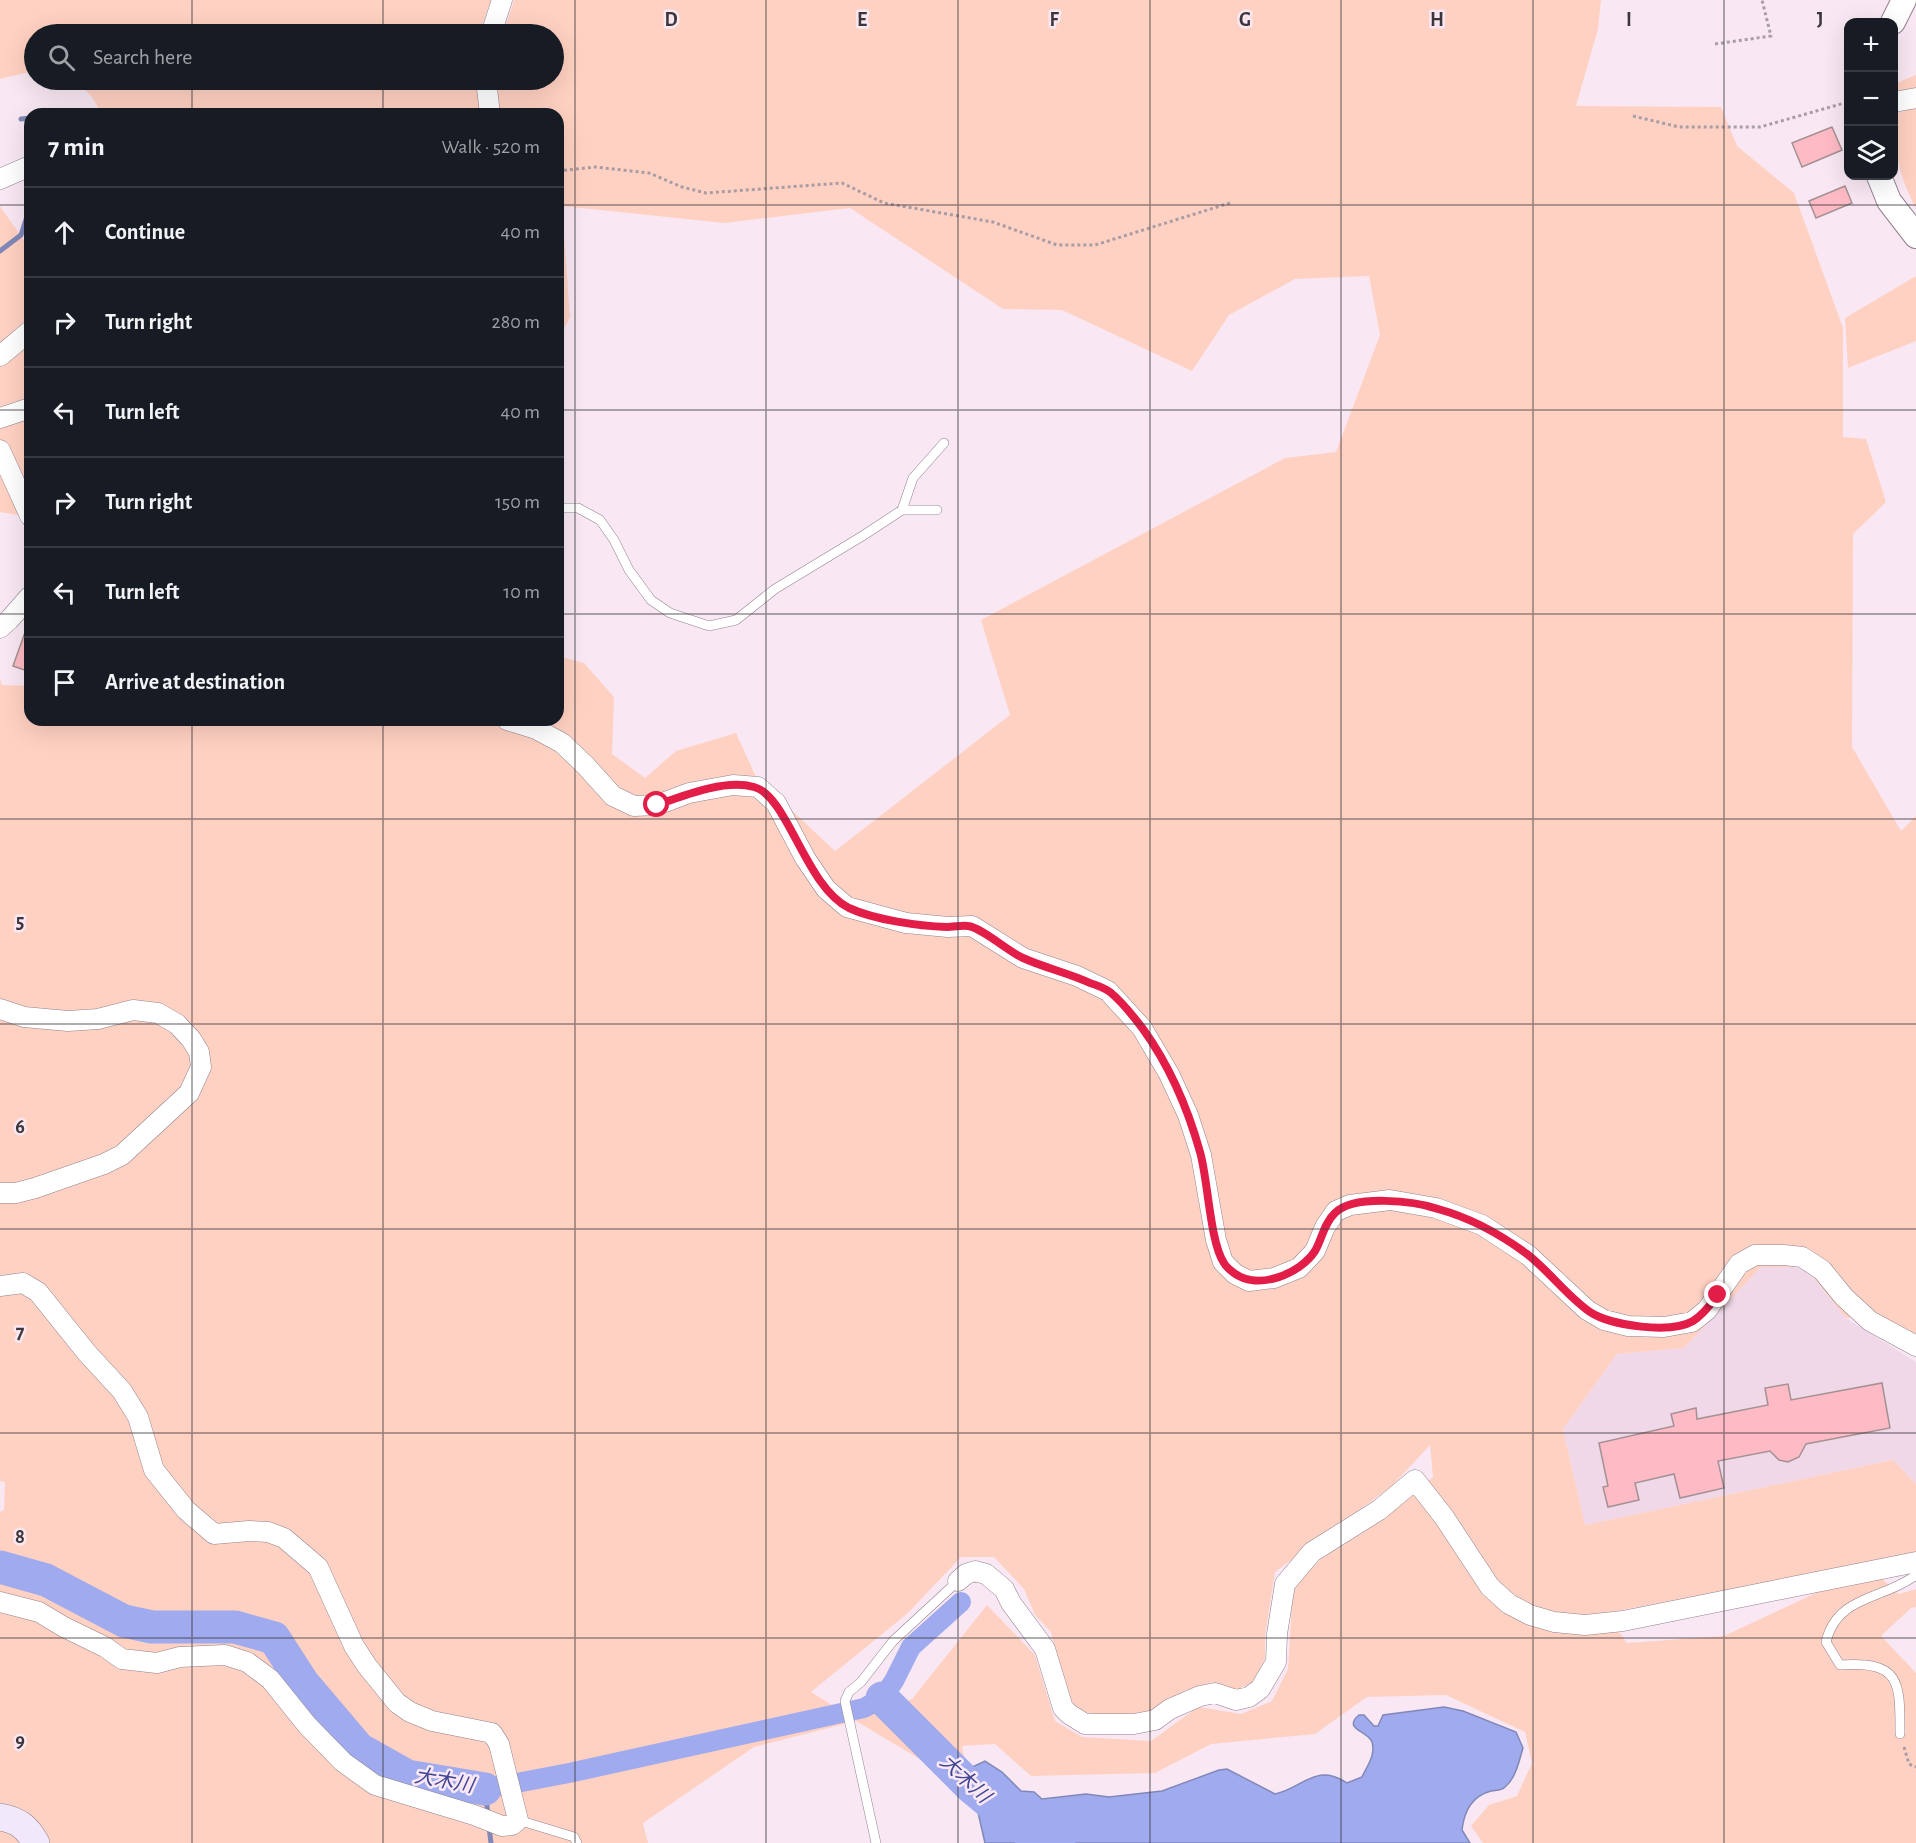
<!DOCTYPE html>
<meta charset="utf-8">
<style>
body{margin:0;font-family:"Alegreya Sans","Noto Sans JP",sans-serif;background:#242831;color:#f1f3f6}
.controls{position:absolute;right:18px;top:18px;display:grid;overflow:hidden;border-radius:12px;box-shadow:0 6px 24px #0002}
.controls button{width:54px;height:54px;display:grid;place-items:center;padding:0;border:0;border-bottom:2px solid #363941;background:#171b24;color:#f1f3f6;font:30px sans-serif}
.stop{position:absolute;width:18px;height:18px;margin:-14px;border:4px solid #e11d48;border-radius:50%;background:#fff}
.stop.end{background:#e11d48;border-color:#fff;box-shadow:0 2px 6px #0008}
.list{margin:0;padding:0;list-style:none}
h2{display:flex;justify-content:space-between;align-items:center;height:78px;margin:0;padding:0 24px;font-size:26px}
h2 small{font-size:20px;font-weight:400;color:#9ea1a6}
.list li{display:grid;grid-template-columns:39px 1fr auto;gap:18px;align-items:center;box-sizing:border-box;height:90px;padding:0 24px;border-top:2px solid #363941}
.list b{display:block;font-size:22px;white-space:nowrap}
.list em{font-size:20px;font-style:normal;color:#9ea1a6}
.icon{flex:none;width:33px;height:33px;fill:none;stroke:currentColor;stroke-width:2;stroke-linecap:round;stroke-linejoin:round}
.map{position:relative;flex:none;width:1916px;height:1843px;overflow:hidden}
.search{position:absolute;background:#171b24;box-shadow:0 6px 24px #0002;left:24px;top:24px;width:540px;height:66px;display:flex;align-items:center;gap:15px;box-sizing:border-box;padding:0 21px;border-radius:33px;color:#9ea1a6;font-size:22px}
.panel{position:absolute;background:#171b24;box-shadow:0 6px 24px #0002;left:24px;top:108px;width:540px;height:618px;border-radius:18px}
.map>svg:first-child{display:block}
.built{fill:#f0d8e8}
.green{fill:#ffd1c2;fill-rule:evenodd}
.water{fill:#9fabee;stroke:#8188b8;stroke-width:1.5}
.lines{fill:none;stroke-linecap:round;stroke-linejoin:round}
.stream{stroke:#8188b8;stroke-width:5}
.canal{stroke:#9fabee;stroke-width:20}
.river{stroke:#9fabee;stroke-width:33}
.building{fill:#febbc5;stroke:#a49193;stroke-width:1.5}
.service-casing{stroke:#91818c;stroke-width:10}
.minor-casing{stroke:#91818c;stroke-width:21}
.tertiary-casing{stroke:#91818c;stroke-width:26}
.secondary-casing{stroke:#91818c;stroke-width:28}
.path{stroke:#a99da5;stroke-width:3;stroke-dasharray:3 3;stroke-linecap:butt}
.service{stroke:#fff;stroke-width:9}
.minor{stroke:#fff;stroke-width:20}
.tertiary{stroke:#fff;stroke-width:24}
.secondary{stroke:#f2e8fb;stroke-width:27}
.route{stroke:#e11d48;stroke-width:8}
.grid{fill:none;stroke:#3c363a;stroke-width:1.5;stroke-opacity:0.55}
.labels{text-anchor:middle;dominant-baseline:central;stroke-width:5;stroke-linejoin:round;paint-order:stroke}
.water-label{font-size:20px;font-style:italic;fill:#404696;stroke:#f9e8f3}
.grid-label{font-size:20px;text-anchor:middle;font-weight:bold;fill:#3c363a;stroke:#f9e8f3;stroke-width:5;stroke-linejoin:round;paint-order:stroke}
</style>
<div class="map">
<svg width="1916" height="1843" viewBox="0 0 1916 1843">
<rect width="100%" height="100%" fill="#f9e8f3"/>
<path class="built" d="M 1761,1267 L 1805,1267 L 1846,1318 L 1916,1362 L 1916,1484 L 1893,1460 L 1585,1525 L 1563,1429 L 1617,1354 L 1684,1348 Z"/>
<path class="green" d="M 0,0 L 491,0 L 479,34 L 34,34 L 34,71 L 0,79 Z
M 514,0 L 1601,0 L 1598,29 L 1576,106 L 1721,107 L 1737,146 L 1794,193 L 1843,328 L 1843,437 L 1866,439 L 1886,502 L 1853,534 L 1852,747 L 1901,831 L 1916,816 L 1916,1339 L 1878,1314 L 1846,1318 L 1805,1267 L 1761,1267 L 1684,1348 L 1617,1354 L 1563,1429 L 1585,1525 L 1893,1460 L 1916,1484 L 1916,1554 L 1606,1613 L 1627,1643 L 1724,1636 L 1820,1591 L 1881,1578 L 1899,1594 L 1916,1589 L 1916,1607 L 1911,1608 L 1881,1636 L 1916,1673 L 1916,1843 L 1483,1843 L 1471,1826 L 1489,1805 L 1517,1796 L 1532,1763 L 1525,1732 L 1446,1695 L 1367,1697 L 1315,1734 L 1211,1744 L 1155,1773 L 1031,1776 L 995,1744 L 962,1746 L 970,1789 L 856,1721 L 754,1747 L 643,1823 L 648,1843 L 0,1843 L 0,1512 L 4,1510 L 5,1482 L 0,1481 L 0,678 L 2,685 L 30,686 L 30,720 L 558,720 L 558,656 L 584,663 L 614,697 L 612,754 L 645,778 L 676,751 L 736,733 L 756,777 L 835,851 L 1010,715 L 981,620 L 1285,458 L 1336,452 L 1380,335 L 1369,276 L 1295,279 L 1229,315 L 1192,371 L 1062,310 L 1003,309 L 850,208 L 724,223 L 562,206 L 570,317 L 558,341 L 558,114 L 498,114 L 495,80 L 554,80 L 554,34 L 503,34 ZM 1430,1445 L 1433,1477 L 1394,1510 L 1325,1555 L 1293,1587 L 1288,1669 L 1272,1701 L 1241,1714 L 1198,1707 L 1151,1741 L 1082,1737 L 1055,1721 L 1035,1655 L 987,1605 L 912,1699 L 856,1720 L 811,1692 L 908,1613 L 961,1557 L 994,1557 L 1024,1589 L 1035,1615 L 1051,1632 L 1066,1691 L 1077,1710 L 1108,1717 L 1150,1711 L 1186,1690 L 1212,1682 L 1237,1690 L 1253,1682 L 1265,1659 L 1265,1635 L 1275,1572 L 1392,1486 Z
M 1916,75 L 1916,88 L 1906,92 L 1894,91 L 1894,84 Z
M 76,80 L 477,80 L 480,114 L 102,114 L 92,97 Z
M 1916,107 L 1916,208 C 1899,177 1894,150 1894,114 Z
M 0,206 L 30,249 L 30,276 L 26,308 L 30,310 L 30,517 L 0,512 Z
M 1916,276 L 1916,341 L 1848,368 L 1845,318 Z"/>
<path class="water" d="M 1444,1707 L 1463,1711 L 1516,1732 L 1523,1748 C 1519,1761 1516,1778 1505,1787 C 1501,1791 1496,1790 1491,1791 C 1472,1796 1464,1812 1462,1830 L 1470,1843 L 985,1843 L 968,1769 L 985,1761 L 1002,1772 L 1021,1791 L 1034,1792 L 1042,1799 L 1086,1794 L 1109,1797 L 1162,1791 L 1219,1770 L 1227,1769 L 1275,1794 C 1303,1788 1316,1762 1347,1783 L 1362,1777 C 1367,1766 1376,1755 1372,1742 C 1368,1731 1342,1729 1359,1715 L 1364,1715 L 1374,1726 L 1378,1726 L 1383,1715 Z"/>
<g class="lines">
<path class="stream" d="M 85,114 L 105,114
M 21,119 L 30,118
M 0,251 L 21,235 L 30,207
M 485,1789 L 488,1815
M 489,1827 L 491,1843"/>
<path class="canal" d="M 485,1789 L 569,1773 L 864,1708 L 882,1698 L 894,1681 L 911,1647 L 961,1602"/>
<path class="river" d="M 0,1567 L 46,1580 L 124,1621 L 152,1627 L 235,1627 L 274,1638 L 303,1683 L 359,1749 L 407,1776 L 485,1789
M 882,1698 L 971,1787 L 1018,1826 L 1059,1843"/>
</g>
<path class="building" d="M 1832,127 L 1842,150 L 1802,167 L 1792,143 Z
M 1845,186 L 1852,203 L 1816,218 L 1809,201 Z
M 28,624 L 30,624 L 30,672 L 13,666 Z
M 1882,1383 L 1890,1428 L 1806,1444 L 1799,1457 L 1788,1462 L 1779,1460 L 1770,1451 L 1718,1461 L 1724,1488 L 1680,1498 L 1674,1474 L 1635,1483 L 1639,1500 L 1608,1507 L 1603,1487 L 1608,1486 L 1599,1443 L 1674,1426 L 1671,1414 L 1696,1408 L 1697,1419 L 1768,1405 L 1765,1388 L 1788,1384 L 1791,1400 Z"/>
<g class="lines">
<defs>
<path id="service" d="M 558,508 L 578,508 L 600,520 L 614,540 L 629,570 L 651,600 L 670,613 L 709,626 L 736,620 L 775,589 L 864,535 L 902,510 L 913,478 L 944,443
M 902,510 L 937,510
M 1900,1734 C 1900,1682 1901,1661 1840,1665 L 1826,1642 C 1837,1595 1883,1600 1916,1575
M 518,1820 L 574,1837 L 577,1843
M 876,1843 L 845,1701 L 849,1692 L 861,1682 L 893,1641 L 958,1581"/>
<path id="minor" d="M 491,34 L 502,0
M 486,80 L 490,114
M 1894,102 L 1916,98
M 0,179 L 30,166
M 0,356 L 30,331
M 0,418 L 30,408
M 0,450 L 30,516
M 0,628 L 9,620 L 30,596
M 507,720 L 536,729 L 562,743 L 585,765 L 613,796 L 634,806 L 657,805 L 689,793 L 733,785 L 758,787 L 776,803 L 805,858 L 826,889 L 847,907 L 906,923 L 948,927 L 972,926 L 1023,958 L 1077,976 L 1108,991 L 1142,1028 L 1169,1074 L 1188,1115 L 1201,1155 L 1216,1240 L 1223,1262 L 1235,1274 L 1249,1281 L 1274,1278 L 1299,1268 L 1315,1251 L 1325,1227 L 1336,1211 L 1350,1205 L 1390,1200 L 1436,1208 L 1482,1225 L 1528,1255 L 1587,1310 L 1604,1320 L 1628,1326 L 1664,1327 L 1692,1322 L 1707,1310 L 1739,1264 L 1755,1255 L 1784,1255 L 1802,1257 L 1822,1270 L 1844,1297 L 1870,1321 L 1916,1346
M 0,1009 L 24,1017 L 68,1021 L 98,1019 L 133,1010 L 158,1013 L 177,1024 L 191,1039 L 199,1052 L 201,1067 L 189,1093 L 122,1155 L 104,1164 L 35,1188 L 16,1193 L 0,1193
M 0,1286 L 23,1283 L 38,1292 L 87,1353 L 122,1391 L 138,1417 L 154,1470 L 186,1510 L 214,1534 L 249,1531 L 268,1532 L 284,1538 L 318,1567 L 354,1646 L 367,1666 L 397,1703 L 410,1712 L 432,1721 L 492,1733 L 499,1744 L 518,1820 L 512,1825 L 502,1826 L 474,1815 L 375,1785 L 343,1762 L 307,1725 L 270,1679 L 247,1662 L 225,1655 L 180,1657 L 157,1663 L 122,1659 L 105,1647 L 64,1627 L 39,1612 L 0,1602
M 958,1581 L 966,1574 L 975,1571 L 986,1574 L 1004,1589 L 1011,1603 L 1045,1649 L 1063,1708 L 1069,1714 L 1085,1724 L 1134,1724 L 1155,1720 L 1170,1709 L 1200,1696 L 1215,1693 L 1236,1700 L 1249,1697 L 1260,1689 L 1276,1662 L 1277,1634 L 1285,1584 L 1312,1552 L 1379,1510 L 1415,1480 L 1444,1517 L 1490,1587 L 1509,1604 L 1530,1615 L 1554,1622 L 1585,1625 L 1623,1621 L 1916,1562"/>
<path id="tertiary" d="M 1893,22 L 1904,0
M 1879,176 L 1889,201 L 1916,236"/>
<path id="secondary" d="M 0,1817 C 18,1820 27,1827 36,1843"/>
</defs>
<use href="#service" class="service-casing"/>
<use href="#minor" class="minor-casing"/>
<use href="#tertiary" class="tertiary-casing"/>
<use href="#secondary" class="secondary-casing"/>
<path class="path" d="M 1715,44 L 1771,36 L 1762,0
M 1633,116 L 1679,127 L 1760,127 L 1848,102
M 558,171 L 595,167 L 649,173 L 682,187 L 706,193 L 842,183 L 884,203 L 993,222 L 1057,245 L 1095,245 L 1230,203
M 1904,1747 L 1909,1764 L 1916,1767"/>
<use href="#service" class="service"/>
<use href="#minor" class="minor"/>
<use href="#tertiary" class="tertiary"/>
<use href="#secondary" class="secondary"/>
</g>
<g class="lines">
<path class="route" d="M 657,805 C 685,795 725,779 754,787 C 788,796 805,886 849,908 C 875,920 919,926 947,927 C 954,927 962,925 968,926 C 981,927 1009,952 1023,958 C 1045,968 1069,973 1090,983 C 1097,985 1104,988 1110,992 C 1121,1001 1134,1017 1143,1029 C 1169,1065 1188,1109 1200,1152 C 1208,1179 1210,1243 1224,1263 C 1226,1267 1230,1270 1234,1273 C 1258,1291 1300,1274 1315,1251 C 1322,1239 1324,1223 1335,1213 C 1354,1194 1415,1201 1438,1209 C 1471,1218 1500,1234 1527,1254 C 1549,1271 1567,1296 1590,1312 C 1611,1326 1671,1334 1693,1321 C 1703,1315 1711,1304 1718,1295"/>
</g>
<path class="grid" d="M 192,0 L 192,34M 383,0 L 383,34M 575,0 L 575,1843M 766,0 L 766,1843M 958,0 L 958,1843M 1150,0 L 1150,1843M 1341,0 L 1341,1843M 1533,0 L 1533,1843M 1724,0 L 1724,1843M 192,80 L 192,114M 383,80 L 383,114M 0,205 L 30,205M 558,205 L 1916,205M 0,410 L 30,410M 558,410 L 1916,410M 0,614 L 30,614M 558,614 L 1916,614M 192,720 L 192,1843M 383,720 L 383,1843M 0,819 L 1916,819M 0,1024 L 1916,1024M 0,1229 L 1916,1229M 0,1433 L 1916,1433M 0,1638 L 1916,1638"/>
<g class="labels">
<g class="water-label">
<text transform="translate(965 1779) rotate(43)">大木川</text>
<text transform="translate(444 1781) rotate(10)">大木川</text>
</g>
</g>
<g class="grid-label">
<text x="671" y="26">D</text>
<text x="862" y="26">E</text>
<text x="1054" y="26">F</text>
<text x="1245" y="26">G</text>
<text x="1437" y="26">H</text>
<text x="1629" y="26">I</text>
<text x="1820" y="26">J</text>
<text x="20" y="928">5</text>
<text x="20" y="1133">6</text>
<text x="20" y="1338">7</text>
<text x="20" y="1543">8</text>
<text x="20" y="1747">9</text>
</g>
</svg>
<div class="controls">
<button>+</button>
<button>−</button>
<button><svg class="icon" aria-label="layers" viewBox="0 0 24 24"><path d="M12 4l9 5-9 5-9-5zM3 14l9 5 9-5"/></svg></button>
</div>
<div class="stop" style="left:657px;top:805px"></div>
<div class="stop end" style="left:1718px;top:1295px"></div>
<div class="search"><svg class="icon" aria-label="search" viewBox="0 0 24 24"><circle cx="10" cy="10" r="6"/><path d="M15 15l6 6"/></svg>Search here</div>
<section class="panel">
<h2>7 min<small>Walk · 520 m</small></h2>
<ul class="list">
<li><svg class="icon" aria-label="ahead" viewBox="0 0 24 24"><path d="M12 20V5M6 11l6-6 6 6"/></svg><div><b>Continue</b></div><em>40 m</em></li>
<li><svg class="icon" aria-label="right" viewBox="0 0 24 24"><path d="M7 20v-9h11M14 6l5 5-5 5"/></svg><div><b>Turn right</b></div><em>280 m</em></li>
<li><svg class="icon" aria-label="left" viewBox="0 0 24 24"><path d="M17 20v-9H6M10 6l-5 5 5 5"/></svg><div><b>Turn left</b></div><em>40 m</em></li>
<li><svg class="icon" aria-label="right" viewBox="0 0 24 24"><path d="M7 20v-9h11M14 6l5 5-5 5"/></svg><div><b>Turn right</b></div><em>150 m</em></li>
<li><svg class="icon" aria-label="left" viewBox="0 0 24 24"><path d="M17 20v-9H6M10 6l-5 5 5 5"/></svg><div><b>Turn left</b></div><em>10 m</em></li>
<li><svg class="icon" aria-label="arrive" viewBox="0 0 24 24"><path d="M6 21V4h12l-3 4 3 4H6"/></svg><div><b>Arrive at destination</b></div></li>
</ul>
</section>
</div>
